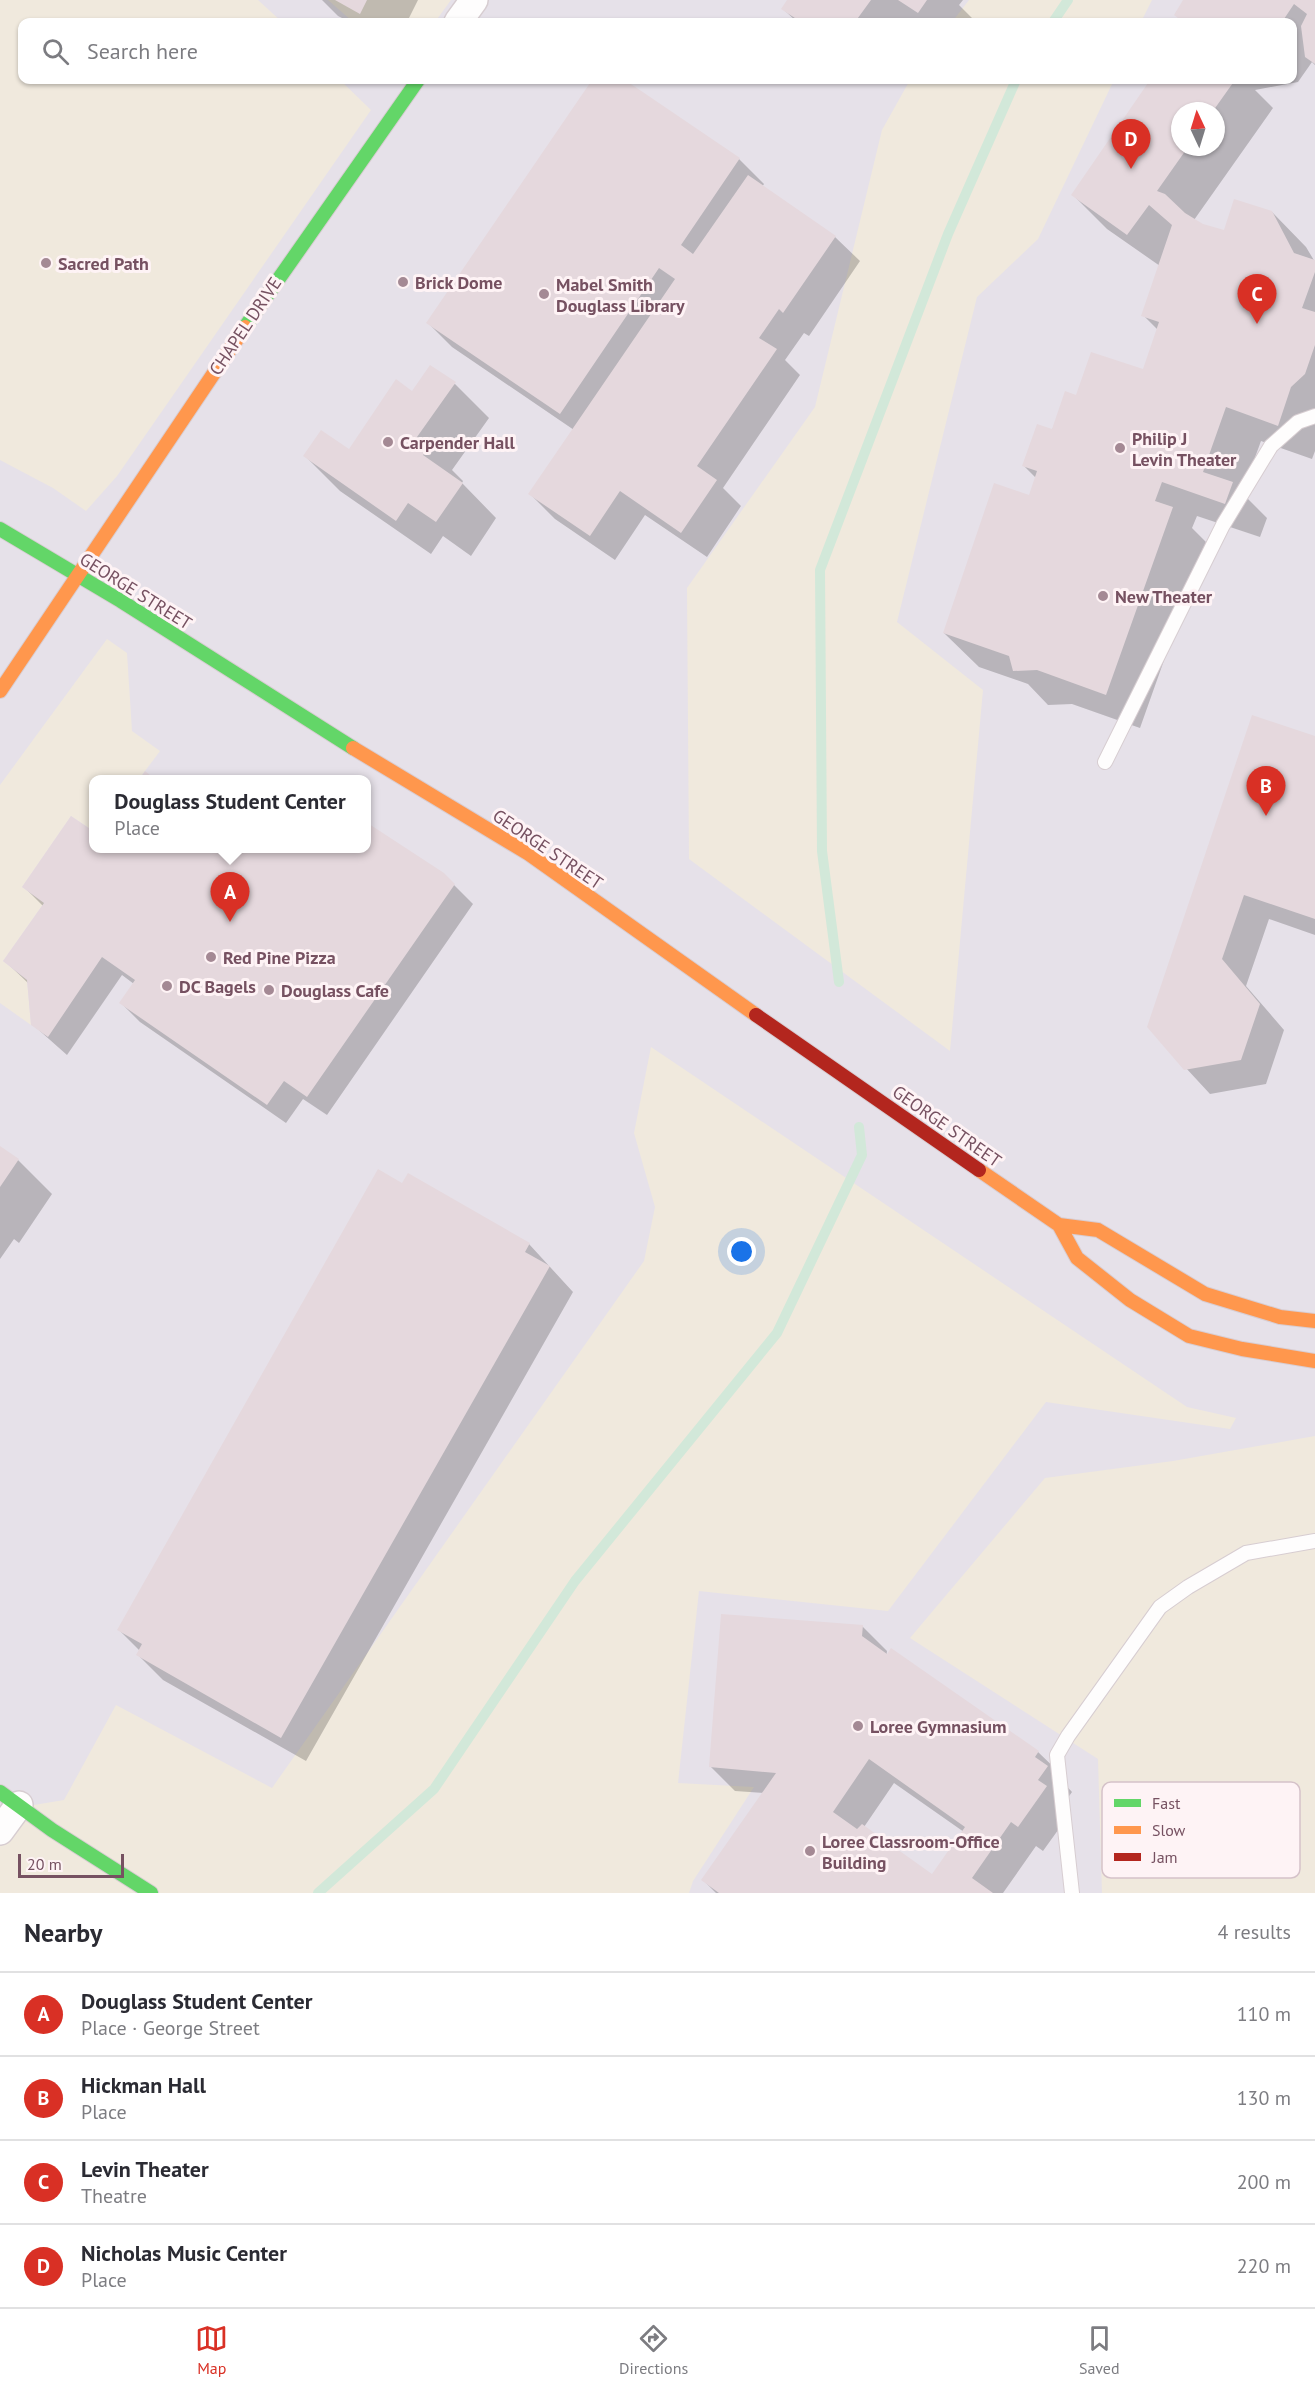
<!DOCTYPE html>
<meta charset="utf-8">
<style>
body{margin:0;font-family:"PT Sans",sans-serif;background:#f2f2f3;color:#2b2b33}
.compass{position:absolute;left:1171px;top:102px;width:54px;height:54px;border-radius:50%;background:#fff;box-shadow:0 2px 4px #0004;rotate:356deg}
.scale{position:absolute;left:18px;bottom:15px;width:106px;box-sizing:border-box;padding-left:6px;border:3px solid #765161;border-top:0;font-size:16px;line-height:21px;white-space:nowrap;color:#765161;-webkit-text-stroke:4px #fef3f5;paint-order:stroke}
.you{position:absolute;left:742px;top:1252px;width:21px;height:21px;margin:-15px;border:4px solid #fff;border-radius:50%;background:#1a73e8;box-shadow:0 0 0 9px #1a73e833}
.badge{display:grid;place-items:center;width:39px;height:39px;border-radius:50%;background:#d93025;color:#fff;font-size:20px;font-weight:700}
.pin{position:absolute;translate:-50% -50px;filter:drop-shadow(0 2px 3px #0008)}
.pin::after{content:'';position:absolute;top:32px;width:21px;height:18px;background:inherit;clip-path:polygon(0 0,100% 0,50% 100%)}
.popup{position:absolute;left:89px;top:775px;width:282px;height:78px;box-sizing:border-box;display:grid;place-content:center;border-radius:12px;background:#fff;filter:drop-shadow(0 2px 4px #0005);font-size:20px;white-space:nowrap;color:#7c7c81}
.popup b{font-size:22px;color:#2b2b33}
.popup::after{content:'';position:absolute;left:50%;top:100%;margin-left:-12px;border:12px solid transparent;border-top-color:#fff}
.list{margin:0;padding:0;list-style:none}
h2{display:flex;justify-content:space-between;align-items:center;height:78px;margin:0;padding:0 24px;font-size:26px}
h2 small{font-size:20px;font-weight:400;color:#7c7c81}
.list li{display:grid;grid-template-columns:39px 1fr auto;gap:18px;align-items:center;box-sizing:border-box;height:84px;padding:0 24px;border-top:2px solid #e1e1e2}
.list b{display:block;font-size:22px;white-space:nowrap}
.list p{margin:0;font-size:20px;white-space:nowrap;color:#7c7c81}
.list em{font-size:20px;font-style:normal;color:#7c7c81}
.icon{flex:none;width:33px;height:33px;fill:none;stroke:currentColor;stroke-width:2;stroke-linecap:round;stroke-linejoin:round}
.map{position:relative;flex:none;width:1315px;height:1893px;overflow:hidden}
.search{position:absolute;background:#fff;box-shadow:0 2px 4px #0004;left:18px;right:18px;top:18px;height:66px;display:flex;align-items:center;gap:15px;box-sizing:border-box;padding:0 21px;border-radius:12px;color:#7c7c81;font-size:22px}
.sheet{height:414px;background:#fff}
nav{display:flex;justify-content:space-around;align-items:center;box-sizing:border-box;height:84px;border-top:2px solid #e1e1e2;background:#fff;font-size:16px;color:#7c7c81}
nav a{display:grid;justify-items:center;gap:3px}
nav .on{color:#d93025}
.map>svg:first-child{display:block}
.education{fill:#e6e1e9;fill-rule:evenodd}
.green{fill:#f0e9dd}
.shadow{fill:#0003;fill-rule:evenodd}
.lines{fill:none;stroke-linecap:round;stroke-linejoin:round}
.stream{stroke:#d2e8d9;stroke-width:10}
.building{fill:#e5d8dd;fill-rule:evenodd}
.lane-casing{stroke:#d7cdd1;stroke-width:16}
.street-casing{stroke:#d7cdd1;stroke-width:30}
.fast-casing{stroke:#d8cdd2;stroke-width:16}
.slow-casing{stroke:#d8cdd2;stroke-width:16}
.jam-casing{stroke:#d8cdd2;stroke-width:16}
.lane{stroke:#fefdfd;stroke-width:14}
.street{stroke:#fefdfd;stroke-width:27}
.fast{stroke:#63d668;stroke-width:14}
.slow{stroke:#ff974d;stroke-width:14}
.jam{stroke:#b3261e;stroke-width:14}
.poi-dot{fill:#a48994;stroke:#fef3f5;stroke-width:2}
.labels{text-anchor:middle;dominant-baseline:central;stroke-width:6;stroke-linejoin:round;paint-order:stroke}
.poi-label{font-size:18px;font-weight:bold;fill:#765161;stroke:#fef3f5;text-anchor:start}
.street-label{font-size:18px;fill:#765161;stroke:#fef3f5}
.key{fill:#fef3f5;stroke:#d5c2c9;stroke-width:1.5}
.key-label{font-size:16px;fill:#765161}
</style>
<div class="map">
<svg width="1315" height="1893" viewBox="0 0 1315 1893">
<rect width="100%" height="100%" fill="#f8f0f2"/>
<path class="education" d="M 0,0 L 1315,0 L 1315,1893 L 0,1893 ZM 22,22 L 1292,22 L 1292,80 L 22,80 ZM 1180,111 L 1216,111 L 1216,147 L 1180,147 ZM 94,780 L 366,780 L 366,848 L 94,848 Z"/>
<path class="green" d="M 0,0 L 258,0 L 282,22 L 22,22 L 22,80 L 340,80 L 371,110 L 117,476 L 86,511 L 53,488 L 0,460 Z
M 328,0 L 451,0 L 435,22 L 353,22 Z
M 969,0 L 1152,0 L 1141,22 L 952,22 Z
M 910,80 L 1114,80 L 1038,239 L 977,297 L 897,622 L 983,690 L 950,1051 L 689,859 L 687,588 L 815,407 L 882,130 Z
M 107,639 L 127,653 L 132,731 L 160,751 L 139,779 L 94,780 L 93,829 L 92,830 L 71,816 L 22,887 L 44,903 L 3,961 L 27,980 L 31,1025 L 0,1003 L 0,785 Z
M 651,1047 L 1187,1407 L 1236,1418 L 1230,1429 L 1046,1402 L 888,1611 L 699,1591 L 678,1783 L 754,1787 L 693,1881 L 689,1893 L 0,1893 L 0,1845 L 28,1806 L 64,1800 L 116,1705 L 272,1788 L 644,1261 L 655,1207 L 634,1133 Z
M 1315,1436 L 1315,1893 L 1102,1893 L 1098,1759 L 910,1638 L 1045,1478 L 1173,1461 Z"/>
<path class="shadow" d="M 322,0 L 418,0 L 407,22 L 350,22 L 338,16 Z
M 789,0 L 963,0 L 959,5 L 972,18 L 969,22 L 919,22 L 915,19 L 913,22 L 797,22 L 783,9 Z
M 1185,0 L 1315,0 L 1315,65 L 1312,62 L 1298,82 L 1255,90 L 1273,108 L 1194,220 L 1202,225 L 1225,232 L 1272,212 L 1306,247 L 1315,262 L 1315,451 L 1312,459 L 1261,441 L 1242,493 L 1267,518 L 1260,537 L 1197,516 L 1192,528 L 1206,542 L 1140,728 L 1072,704 L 1048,705 L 1028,684 L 979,667 L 944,633 L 1030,497 L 1036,478 L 1024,466 L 1077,397 L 1144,371 L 1158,330 L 1143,315 L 1160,266 L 1107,229 L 1073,195 L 1152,80 L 1292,80 L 1292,22 L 1184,22 L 1175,14 ZM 1180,111 L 1216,111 L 1216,147 L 1180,147 Z
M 593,80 L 622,80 L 739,159 L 764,184 L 762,187 L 835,237 L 860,261 L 809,336 L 804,333 L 785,360 L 800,375 L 723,488 L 741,506 L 707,557 L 645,515 L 615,560 L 555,519 L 530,494 L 574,430 L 452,347 L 428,323 Z
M 455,384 L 489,418 L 452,470 L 463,481 L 462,483 L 496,518 L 471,556 L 443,536 L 431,554 L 340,491 L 305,456 L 349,451 L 412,393 Z
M 1315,738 L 1315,935 L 1269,919 L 1246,986 L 1284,1030 L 1266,1084 L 1210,1094 L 1148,1027 Z
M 94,831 L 94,848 L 366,848 L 443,874 L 473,904 L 327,1115 L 303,1099 L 286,1123 L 140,1022 L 121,1003 L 134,984 L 122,975 L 67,1055 L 32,1024 L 29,984 L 5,961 L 43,906 L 24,887 Z
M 0,1148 L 18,1160 L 52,1194 L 19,1243 L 14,1239 L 0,1259 Z
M 529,1244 L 573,1292 L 306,1761 L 163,1680 L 138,1655 L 140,1651 L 118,1629 Z
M 862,1626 L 887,1651 L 886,1658 L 1038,1752 L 1063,1776 L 1061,1780 L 1072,1792 L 1063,1805 L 1071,1812 L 1043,1851 L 1036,1846 L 1003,1893 L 716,1893 L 703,1880 L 764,1793 L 735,1791 L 710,1766 ZM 894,1783 L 964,1832 L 933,1876 L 864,1827 Z"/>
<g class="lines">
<path class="stream" d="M 1053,22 L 1068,0
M 839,982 L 822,851 L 820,570 L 948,234 L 1016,80
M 318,1893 L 434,1789 L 575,1581 L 777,1333 L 862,1155 L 859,1127"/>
</g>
<path class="building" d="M 335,0 L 367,0 L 360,14 Z
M 787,0 L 871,0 L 855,22 L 801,22 L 781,9 Z
M 898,0 L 927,0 L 918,13 Z
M 1183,0 L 1315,0 L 1315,64 L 1305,57 L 1301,26 L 1307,14 L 1294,4 L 1282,22 L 1183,22 L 1174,15 Z
M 592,80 L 625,80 L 740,158 L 681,245 L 693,254 L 748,175 L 836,236 L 783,313 L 779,309 L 759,338 L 777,349 L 697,466 L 717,480 L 681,533 L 620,491 L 590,536 L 528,494 L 675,279 L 659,268 L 560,414 L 426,323 Z
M 1150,80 L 1235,80 L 1213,111 L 1180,111 L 1180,147 L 1188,147 L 1157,191 L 1165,194 L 1185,213 L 1203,224 L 1224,230 L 1234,199 L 1272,211 L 1294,253 L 1315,260 L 1315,272 L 1302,308 L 1315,312 L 1315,345 L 1305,374 L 1291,387 L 1278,426 L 1226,407 L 1203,472 L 1233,482 L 1225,504 L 1162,482 L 1155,501 L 1173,507 L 1106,695 L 1037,670 L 1013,671 L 1009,656 L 943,633 L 994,483 L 1029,495 L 1037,471 L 1022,466 L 1037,424 L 1052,429 L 1065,391 L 1076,395 L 1091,352 L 1143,369 L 1159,322 L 1141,316 L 1172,225 L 1149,205 L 1127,235 L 1071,195 Z
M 430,365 L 456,382 L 417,437 L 430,446 L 423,455 L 463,483 L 436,522 L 408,503 L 396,521 L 303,456 L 321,430 L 349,449 L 396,379 L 412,391 Z
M 1252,715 L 1315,736 L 1315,919 L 1244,895 L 1222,959 L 1260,1004 L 1241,1060 L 1184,1070 L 1147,1027 Z
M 145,771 L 156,780 L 139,780 Z
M 71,816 L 93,831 L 93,849 L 366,849 L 366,822 L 444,873 L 455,884 L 307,1097 L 284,1081 L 267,1105 L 119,1003 L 135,980 L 102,957 L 48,1037 L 31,1025 L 27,980 L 3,961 L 44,903 L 22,887 Z
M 0,1146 L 19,1159 L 0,1187 Z
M 378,1169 L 402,1183 L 408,1173 L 530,1243 L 525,1252 L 550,1266 L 281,1738 L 136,1655 L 142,1644 L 117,1630 Z
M 721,1614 L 863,1625 L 862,1636 L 887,1654 L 891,1648 L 1039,1751 L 1035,1757 L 1048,1766 L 1038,1780 L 1047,1786 L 1018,1827 L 1011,1822 L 972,1878 L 993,1893 L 719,1893 L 701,1880 L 776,1773 L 709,1767 ZM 869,1759 L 965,1827 L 932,1874 L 862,1824 L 857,1829 L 833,1812 Z"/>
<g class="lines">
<defs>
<path id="lane" d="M 1105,762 L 1223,525 L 1271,446 L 1298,422 L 1315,416
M 1072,1893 L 1057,1755 L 1068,1736 L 1160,1607 L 1188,1587 L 1246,1553 L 1315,1541"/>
<path id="street" d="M 458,22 L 474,0
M 0,1831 L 19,1805"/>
<path id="fast" d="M 245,327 L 418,80
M 0,529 L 121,601 L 353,748
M 0,1792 L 52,1830 L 151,1893"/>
<path id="slow" d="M 0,691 L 245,327
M 353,748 L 529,854 L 756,1015
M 979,1170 L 1059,1225 L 1098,1230 L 1205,1294 L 1280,1317 L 1315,1321
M 1059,1225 L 1077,1258 L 1130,1300 L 1189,1336 L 1242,1349 L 1315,1361"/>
<path id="jam" d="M 756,1015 L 979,1170"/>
</defs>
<use href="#lane" class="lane-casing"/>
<use href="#street" class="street-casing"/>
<use href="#fast" class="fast-casing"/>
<use href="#slow" class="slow-casing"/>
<use href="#jam" class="jam-casing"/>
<use href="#lane" class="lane"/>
<use href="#street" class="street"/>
<use href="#fast" class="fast"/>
<use href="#slow" class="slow"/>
<use href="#jam" class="jam"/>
</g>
<g class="poi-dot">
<circle cx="46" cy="263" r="6"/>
<circle cx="403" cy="282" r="6"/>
<circle cx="544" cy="294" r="6"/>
<circle cx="388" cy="442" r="6"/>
<circle cx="1120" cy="448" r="6"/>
<circle cx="1103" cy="596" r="6"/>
<circle cx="211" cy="957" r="6"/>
<circle cx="167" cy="986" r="6"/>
<circle cx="269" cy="990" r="6"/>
<circle cx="858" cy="1726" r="6"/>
<circle cx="810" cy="1851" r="6"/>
</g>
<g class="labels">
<g class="poi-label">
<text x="58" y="263">Sacred Path</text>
<text x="415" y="282">Brick Dome</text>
<text x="556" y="284">Mabel Smith<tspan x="556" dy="21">Douglass Library</tspan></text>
<text x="1132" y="438">Philip J<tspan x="1132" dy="21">Levin Theater</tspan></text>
<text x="400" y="442">Carpender Hall</text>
<text x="1115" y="596">New Theater</text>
<text x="223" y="957">Red Pine Pizza</text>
<text x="179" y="986">DC Bagels</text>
<text x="281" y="990">Douglass Cafe</text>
<text x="870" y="1726">Loree Gymnasium</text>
<text x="822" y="1841">Loree Classroom-Office<tspan x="822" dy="21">Building</tspan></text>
</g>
<g class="street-label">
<text transform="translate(245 326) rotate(-56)">CHAPEL DRIVE</text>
<text transform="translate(136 591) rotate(32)">GEORGE STREET</text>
<text transform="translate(548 849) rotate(34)">GEORGE STREET</text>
<text transform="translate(947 1126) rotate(35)">GEORGE STREET</text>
</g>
</g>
<rect x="1102" y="1782" width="198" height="96" rx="9" class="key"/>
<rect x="1114" y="1799" width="27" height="8" fill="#63d668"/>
<rect x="1114" y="1826" width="27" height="8" fill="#ff974d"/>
<rect x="1114" y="1853" width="27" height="8" fill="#b3261e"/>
<g class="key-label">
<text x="1152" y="1809">Fast</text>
<text x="1152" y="1836">Slow</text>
<text x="1152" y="1863">Jam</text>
</g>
</svg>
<svg class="compass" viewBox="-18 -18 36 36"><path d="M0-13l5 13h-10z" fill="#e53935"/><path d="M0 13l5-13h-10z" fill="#7c7c81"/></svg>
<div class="scale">20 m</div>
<div class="you"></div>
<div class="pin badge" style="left:230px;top:922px">A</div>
<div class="popup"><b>Douglass Student Center</b>Place</div>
<div class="pin badge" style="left:1266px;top:816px">B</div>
<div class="pin badge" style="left:1257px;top:324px">C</div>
<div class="pin badge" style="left:1131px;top:169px">D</div>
<div class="search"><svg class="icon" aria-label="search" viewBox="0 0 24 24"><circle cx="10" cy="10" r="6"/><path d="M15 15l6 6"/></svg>Search here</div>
</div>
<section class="sheet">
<h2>Nearby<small>4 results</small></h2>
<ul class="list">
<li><span class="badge">A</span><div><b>Douglass Student Center</b><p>Place · George Street</p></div><em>110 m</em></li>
<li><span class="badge">B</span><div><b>Hickman Hall</b><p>Place</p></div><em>130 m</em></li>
<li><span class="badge">C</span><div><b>Levin Theater</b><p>Theatre</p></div><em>200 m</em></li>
<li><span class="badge">D</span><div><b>Nicholas Music Center</b><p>Place</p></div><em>220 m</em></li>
</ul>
</section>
<nav>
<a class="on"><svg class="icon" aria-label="map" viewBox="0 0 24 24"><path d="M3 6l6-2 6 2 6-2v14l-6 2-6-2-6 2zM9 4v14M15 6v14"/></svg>Map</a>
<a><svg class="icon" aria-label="directions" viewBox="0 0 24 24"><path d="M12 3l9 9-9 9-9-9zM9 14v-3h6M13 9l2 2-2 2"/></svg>Directions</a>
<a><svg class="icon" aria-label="saved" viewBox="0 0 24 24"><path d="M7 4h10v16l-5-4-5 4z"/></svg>Saved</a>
</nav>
